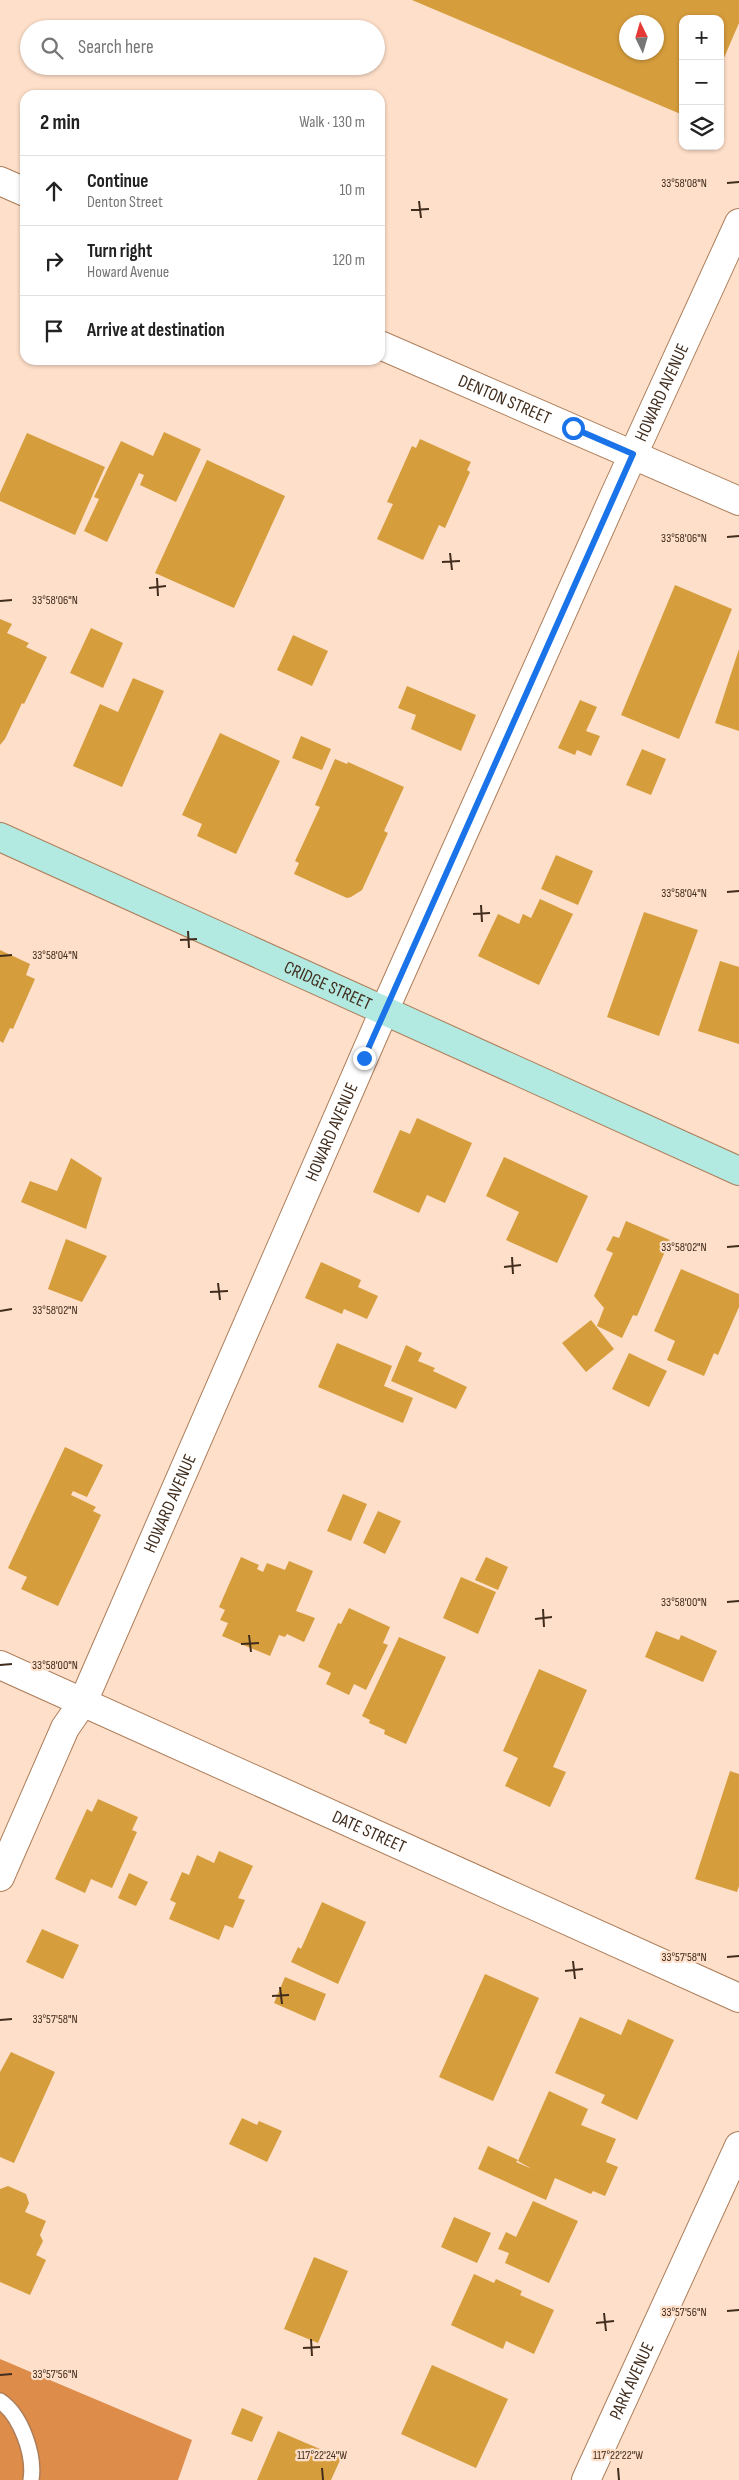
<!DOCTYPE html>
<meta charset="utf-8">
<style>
body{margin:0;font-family:"Sofia Sans Condensed",sans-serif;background:#f2f2f2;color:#222}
.controls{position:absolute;right:15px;top:15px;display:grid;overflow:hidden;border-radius:10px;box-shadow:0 1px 4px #0004}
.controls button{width:45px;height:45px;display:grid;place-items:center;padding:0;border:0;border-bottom:1px solid #e0e0e0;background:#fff;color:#222;font:25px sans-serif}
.compass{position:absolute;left:619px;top:15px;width:45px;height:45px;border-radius:50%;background:#fff;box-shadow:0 1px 4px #0004;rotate:355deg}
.stop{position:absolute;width:15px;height:15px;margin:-11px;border:4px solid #1a73e8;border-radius:50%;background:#fff}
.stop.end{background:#1a73e8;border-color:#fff;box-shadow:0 1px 5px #0008}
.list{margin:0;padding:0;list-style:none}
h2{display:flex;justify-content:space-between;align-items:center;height:65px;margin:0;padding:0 20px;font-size:21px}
h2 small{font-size:16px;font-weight:400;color:#767676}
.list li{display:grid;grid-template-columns:32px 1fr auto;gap:15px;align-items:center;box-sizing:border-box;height:70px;padding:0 20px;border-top:1px solid #e0e0e0}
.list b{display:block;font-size:19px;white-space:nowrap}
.list p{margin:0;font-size:16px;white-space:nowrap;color:#767676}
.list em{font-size:16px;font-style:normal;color:#767676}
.icon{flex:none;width:28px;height:28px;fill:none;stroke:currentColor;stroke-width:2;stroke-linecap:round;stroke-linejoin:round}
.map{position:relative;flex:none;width:739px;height:2480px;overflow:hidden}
.search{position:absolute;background:#fff;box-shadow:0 1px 4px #0004;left:20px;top:20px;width:365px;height:55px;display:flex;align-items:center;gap:12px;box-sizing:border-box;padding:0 18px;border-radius:28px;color:#767676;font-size:19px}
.panel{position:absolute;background:#fff;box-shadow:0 1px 4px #0004;left:20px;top:90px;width:365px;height:275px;border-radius:15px}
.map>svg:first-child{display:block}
.forest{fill:#de8c4a}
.building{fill:#d69d3c;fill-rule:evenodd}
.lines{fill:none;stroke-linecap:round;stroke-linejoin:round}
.lane-casing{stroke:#ad7e5a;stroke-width:18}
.street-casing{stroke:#ad7e5a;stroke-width:30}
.secondary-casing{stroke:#ad7e5a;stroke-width:30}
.lane{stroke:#fff;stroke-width:15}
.street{stroke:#fff;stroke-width:28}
.secondary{stroke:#b2e9e1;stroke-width:28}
.route{stroke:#1a73e8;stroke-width:6}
.ticks{fill:none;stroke:#412d1e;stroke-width:2}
.labels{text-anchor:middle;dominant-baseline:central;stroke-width:4.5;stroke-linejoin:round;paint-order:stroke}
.street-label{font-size:18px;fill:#412d1e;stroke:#fedfc9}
.ticks-label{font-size:12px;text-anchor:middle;fill:#412d1e;stroke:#fedfc9;stroke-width:4.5;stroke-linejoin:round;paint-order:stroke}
</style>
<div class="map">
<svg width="739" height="2480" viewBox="0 0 739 2480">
<rect width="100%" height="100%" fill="#fedfc9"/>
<path class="forest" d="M 0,2359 L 192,2440 L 178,2480 L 0,2480 Z"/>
<path class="building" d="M 412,0 L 739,0 L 739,23 L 720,67 L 720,19 L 683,19 L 683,115 ZM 626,22 L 656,22 L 656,52 L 626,52 Z
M 164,432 L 201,449 L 176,502 L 140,485 L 144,475 L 139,473 L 107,542 L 84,531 L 99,499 L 94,497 L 121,441 L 153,456 Z
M 27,433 L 105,467 L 75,535 L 0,501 L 0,493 Z
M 420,439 L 471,462 L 467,470 L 470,472 L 445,528 L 439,525 L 423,560 L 377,539 L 393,504 L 387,502 L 412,446 L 416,448 Z
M 207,460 L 285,496 L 234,608 L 155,573 Z
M 675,585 L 732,609 L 679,739 L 621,715 Z
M 0,619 L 12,624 L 7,633 L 29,643 L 26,647 L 47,657 L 24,704 L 22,703 L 5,739 L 0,745 Z
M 91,628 L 123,643 L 103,688 L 70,673 Z
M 293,635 L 328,651 L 312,686 L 277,670 Z
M 739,649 L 739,731 L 715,723 Z
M 133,678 L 164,691 L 122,787 L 73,766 L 100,704 L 118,712 Z
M 407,686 L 476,715 L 461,751 L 411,729 L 416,715 L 398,708 Z
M 580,700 L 597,707 L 586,731 L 600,736 L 591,756 L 577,750 L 575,755 L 558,748 Z
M 220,733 L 280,761 L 236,854 L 197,836 L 202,824 L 182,815 Z
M 301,736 L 331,749 L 322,770 L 292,758 Z
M 642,749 L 666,759 L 651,795 L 626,785 Z
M 335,759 L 347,764 L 348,762 L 404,787 L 384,831 L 388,833 L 362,890 L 351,897 L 347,898 L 294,874 L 299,863 L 295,861 L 320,807 L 315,805 Z
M 556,855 L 593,871 L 578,905 L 541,889 Z
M 540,899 L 573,914 L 539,985 L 478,956 L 498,914 L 519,924 L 523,914 L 531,918 Z
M 644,912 L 698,930 L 659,1036 L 607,1017 Z
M 0,950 L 30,964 L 26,975 L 35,979 L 13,1029 L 10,1028 L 3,1043 L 0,1041 Z
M 720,961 L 739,967 L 739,1044 L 698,1031 Z
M 417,1118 L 472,1143 L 445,1203 L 427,1195 L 419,1213 L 373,1192 L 400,1130 L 410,1134 Z
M 504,1157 L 588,1196 L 557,1263 L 506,1240 L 519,1212 L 486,1196 Z
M 71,1158 L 102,1178 L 86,1229 L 21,1202 L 30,1181 L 57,1191 Z
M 626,1221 L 670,1240 L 637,1316 L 633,1315 L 622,1338 L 597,1326 L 604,1308 L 594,1296 L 613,1253 L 606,1250 L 613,1236 L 619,1238 Z
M 66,1239 L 107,1256 L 82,1302 L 48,1289 Z
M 321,1262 L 361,1280 L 358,1287 L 378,1296 L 367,1319 L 344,1309 L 342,1314 L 305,1298 Z
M 681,1269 L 739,1294 L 739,1307 L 718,1355 L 714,1353 L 704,1376 L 667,1360 L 675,1341 L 654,1331 Z
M 591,1320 L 614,1349 L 586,1372 L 562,1343 Z
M 337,1343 L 392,1366 L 384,1386 L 413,1398 L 403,1423 L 318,1387 Z
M 406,1345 L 422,1353 L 418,1361 L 435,1368 L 433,1371 L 467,1387 L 456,1409 L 391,1381 Z
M 629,1353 L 667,1371 L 649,1407 L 612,1389 Z
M 65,1447 L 103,1465 L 87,1497 L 73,1491 L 71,1495 L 96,1507 L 93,1511 L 101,1515 L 58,1606 L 21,1589 L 27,1577 L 8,1568 Z
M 343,1494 L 367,1504 L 351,1541 L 327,1531 Z
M 378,1511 L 401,1521 L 385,1554 L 363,1543 Z
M 241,1557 L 259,1565 L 257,1569 L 263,1572 L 267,1563 L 285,1570 L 289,1561 L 313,1571 L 296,1611 L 315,1618 L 304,1642 L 287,1634 L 285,1637 L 279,1635 L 270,1656 L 222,1636 L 228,1623 L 220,1620 L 225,1610 L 219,1607 Z
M 486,1557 L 508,1567 L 498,1590 L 475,1580 Z
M 461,1577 L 496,1592 L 478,1634 L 443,1618 Z
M 349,1608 L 390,1627 L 383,1643 L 388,1645 L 366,1690 L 354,1684 L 349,1695 L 326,1684 L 331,1673 L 318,1667 L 338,1623 L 341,1624 Z
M 656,1631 L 679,1640 L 681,1635 L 717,1651 L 703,1682 L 645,1657 Z
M 399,1637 L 446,1657 L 406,1744 L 384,1734 L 385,1730 L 369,1723 L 370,1720 L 362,1716 Z
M 539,1669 L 587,1690 L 553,1767 L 566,1772 L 550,1807 L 505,1786 L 518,1758 L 503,1751 Z
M 730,1771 L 739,1774 L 739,1886 L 737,1892 L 695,1879 Z
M 98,1799 L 138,1817 L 132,1830 L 137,1832 L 112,1888 L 91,1879 L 85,1893 L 55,1879 L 87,1809 L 92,1812 Z
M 219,1851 L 253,1866 L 238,1898 L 245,1900 L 233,1928 L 225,1925 L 219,1940 L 169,1919 L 176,1903 L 170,1900 L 182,1872 L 189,1875 L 197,1855 L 214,1863 Z
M 129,1873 L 148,1882 L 136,1906 L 118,1898 Z
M 322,1902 L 366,1922 L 338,1984 L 291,1962 L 298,1947 L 301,1949 Z
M 42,1929 L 79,1945 L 63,1979 L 26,1962 Z
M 485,1974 L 539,1998 L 493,2101 L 439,2077 Z
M 285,1977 L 326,1994 L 315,2021 L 274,2003 Z
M 580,2017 L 621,2035 L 628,2019 L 674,2040 L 637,2120 L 601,2103 L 605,2095 L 555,2073 Z
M 11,2052 L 55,2072 L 14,2163 L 0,2157 L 0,2072 Z
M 549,2091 L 588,2109 L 581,2125 L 616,2139 L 606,2162 L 618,2167 L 605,2196 L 593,2191 L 591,2194 L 555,2178 L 546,2200 L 478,2169 L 488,2146 L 518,2160 L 516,2162 L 532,2169 L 518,2161 Z
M 242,2118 L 257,2125 L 259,2121 L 282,2131 L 267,2162 L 229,2144 Z
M 8,2186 L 26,2194 L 29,2203 L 25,2212 L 46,2221 L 40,2235 L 43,2241 L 36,2255 L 46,2260 L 30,2295 L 0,2282 L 0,2189 Z
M 533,2201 L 578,2221 L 549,2283 L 505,2263 L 509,2253 L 498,2249 L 506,2232 L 516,2237 Z
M 454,2217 L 491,2233 L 477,2263 L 441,2247 Z
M 314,2257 L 348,2271 L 318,2343 L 284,2329 Z
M 474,2274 L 494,2283 L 496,2279 L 522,2291 L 520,2295 L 554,2310 L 534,2354 L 506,2341 L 503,2349 L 451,2325 Z
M 432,2365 L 508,2399 L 476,2468 L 401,2434 Z
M 242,2408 L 263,2417 L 252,2442 L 231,2434 Z
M 278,2431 L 341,2458 L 331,2480 L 257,2480 Z"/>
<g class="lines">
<defs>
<path id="lane" d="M 0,2401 C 21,2415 35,2455 31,2480"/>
<g id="street">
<path d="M 0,181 L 25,192"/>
<path id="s1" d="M 380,345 L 739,501"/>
<path id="s2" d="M 0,1665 L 739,1998"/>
<path id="s3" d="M 0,1877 L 65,1728 L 83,1702 L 384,1011 L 615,494 L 739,223"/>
<path id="s4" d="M 586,2480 L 739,2146"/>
</g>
<g id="secondary">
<path id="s5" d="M 0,837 L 739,1171"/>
</g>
</defs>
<use href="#lane" class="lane-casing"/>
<use href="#street" class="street-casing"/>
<use href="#secondary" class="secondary-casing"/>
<use href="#lane" class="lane"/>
<use href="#street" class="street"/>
<use href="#secondary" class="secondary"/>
</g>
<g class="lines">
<path class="route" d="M 364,1058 L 633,454 L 573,428"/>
</g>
<path class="ticks" d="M 727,183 L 739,182M 419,201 L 421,218M 411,210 L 429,209M 727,537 L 739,536M 450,553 L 452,570M 442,562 L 460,561M 157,578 L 158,596M 149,588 L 166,586M 0,601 L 12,600M 727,892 L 739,891M 481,905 L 482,922M 473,914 L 490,913M 188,931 L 189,948M 180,940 L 197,939M 0,956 L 12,955M 727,1247 L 739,1246M 512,1257 L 513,1274M 504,1267 L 521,1265M 218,1283 L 220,1300M 210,1292 L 228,1291M 0,1311 L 12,1309M 727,1602 L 739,1601M 543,1609 L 544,1627M 535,1619 L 552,1617M 249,1635 L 251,1652M 241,1644 L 259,1643M 0,1665 L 12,1664M 727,1957 L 739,1956M 573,1961 L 575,1979M 565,1971 L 583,1969M 280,1987 L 282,2004M 272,1996 L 289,1995M 0,2020 L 12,2019M 727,2311 L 739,2310M 604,2313 L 606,2331M 596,2323 L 614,2321M 311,2339 L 312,2356M 303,2348 L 320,2347M 0,2375 L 12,2374M 322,2468 L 323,2480M 618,2468 L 619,2480"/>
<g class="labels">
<g class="street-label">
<text stroke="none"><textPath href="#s3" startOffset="1626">HOWARD AVENUE</textPath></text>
<text stroke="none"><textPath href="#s1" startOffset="136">DENTON STREET</textPath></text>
<text stroke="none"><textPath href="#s5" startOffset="360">CRIDGE STREET</textPath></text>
<text stroke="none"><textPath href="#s3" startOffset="816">HOWARD AVENUE</textPath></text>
<text stroke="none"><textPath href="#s3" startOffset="411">HOWARD AVENUE</textPath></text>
<text stroke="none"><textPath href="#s2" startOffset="405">DATE STREET</textPath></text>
<text stroke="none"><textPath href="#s4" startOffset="109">PARK AVENUE</textPath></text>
</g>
</g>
<g class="ticks-label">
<text x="684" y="187">33°58'08"N</text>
<text x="684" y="542">33°58'06"N</text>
<text x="55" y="604">33°58'06"N</text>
<text x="684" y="897">33°58'04"N</text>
<text x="55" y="959">33°58'04"N</text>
<text x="684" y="1251">33°58'02"N</text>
<text x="55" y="1314">33°58'02"N</text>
<text x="684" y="1606">33°58'00"N</text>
<text x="55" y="1669">33°58'00"N</text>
<text x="684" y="1961">33°57'58"N</text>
<text x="55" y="2023">33°57'58"N</text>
<text x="684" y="2316">33°57'56"N</text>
<text x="55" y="2378">33°57'56"N</text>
<text x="322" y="2459">117°22'24"W</text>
<text x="618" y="2459">117°22'22"W</text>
</g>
</svg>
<div class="controls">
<button>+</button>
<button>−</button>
<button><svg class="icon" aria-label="layers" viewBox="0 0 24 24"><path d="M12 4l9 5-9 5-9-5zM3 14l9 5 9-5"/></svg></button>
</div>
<svg class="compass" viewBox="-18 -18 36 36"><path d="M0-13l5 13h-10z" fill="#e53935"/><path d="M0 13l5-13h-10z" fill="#767676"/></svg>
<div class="stop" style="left:573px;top:428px"></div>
<div class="stop end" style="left:364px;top:1058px"></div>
<div class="search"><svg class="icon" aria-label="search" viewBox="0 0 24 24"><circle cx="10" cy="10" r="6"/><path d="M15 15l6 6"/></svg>Search here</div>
<section class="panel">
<h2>2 min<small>Walk · 130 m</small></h2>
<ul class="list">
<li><svg class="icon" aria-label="ahead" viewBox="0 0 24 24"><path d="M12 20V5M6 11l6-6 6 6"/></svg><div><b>Continue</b><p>Denton Street</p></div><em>10 m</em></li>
<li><svg class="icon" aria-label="right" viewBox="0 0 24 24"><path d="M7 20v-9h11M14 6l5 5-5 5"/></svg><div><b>Turn right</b><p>Howard Avenue</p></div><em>120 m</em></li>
<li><svg class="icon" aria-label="arrive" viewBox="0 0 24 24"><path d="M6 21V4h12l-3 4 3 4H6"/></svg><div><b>Arrive at destination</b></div></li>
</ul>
</section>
</div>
